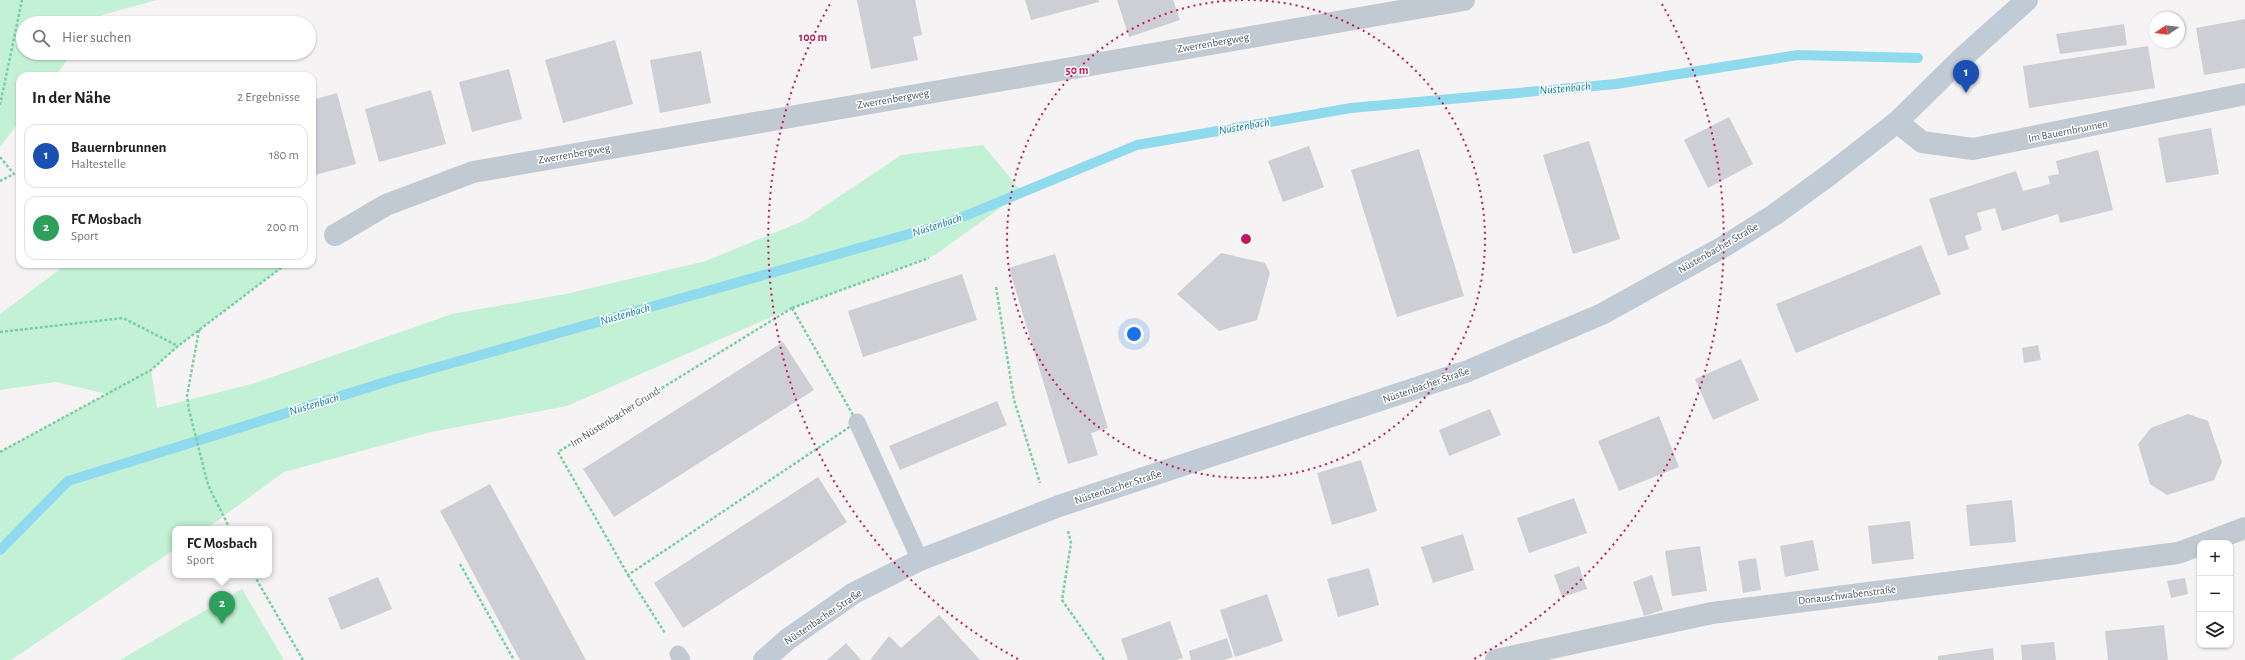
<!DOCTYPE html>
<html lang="de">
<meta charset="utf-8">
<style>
body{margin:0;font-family:"Alegreya Sans",sans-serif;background:#f6f6f6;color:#202124}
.controls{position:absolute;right:12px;bottom:12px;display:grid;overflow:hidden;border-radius:8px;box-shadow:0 1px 3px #0004}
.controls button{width:36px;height:36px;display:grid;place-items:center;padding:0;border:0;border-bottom:1px solid #e0e0e0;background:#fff;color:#202124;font:20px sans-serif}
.compass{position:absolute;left:2149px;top:12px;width:36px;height:36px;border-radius:50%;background:#fff;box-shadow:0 1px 3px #0004;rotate:257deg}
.you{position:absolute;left:1134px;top:334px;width:14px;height:14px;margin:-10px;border:3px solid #fff;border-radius:50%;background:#1a73e8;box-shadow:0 0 0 6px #1a73e833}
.badge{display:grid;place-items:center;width:26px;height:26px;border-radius:50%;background:#1a73e8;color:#fff;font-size:13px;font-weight:700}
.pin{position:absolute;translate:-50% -33px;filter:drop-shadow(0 1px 2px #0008)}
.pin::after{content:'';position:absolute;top:21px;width:14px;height:12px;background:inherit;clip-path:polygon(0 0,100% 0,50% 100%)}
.popup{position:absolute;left:172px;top:526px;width:100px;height:52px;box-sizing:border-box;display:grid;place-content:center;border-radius:8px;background:#fff;filter:drop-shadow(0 1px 3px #0005);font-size:13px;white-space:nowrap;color:#757577}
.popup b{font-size:15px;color:#202124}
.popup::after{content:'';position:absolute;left:50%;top:100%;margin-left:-8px;border:8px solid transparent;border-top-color:#fff}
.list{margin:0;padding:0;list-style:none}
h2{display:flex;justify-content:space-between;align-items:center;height:52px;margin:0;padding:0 16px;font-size:17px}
h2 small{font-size:13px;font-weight:400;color:#757577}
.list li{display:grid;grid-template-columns:26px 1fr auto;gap:12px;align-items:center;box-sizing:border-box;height:64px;margin:0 8px 8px;padding:0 8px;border:1px solid #e0e0e0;border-radius:12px}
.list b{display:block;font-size:15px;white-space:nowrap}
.list p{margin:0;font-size:13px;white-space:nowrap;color:#757577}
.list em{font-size:13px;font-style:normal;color:#757577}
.icon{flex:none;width:22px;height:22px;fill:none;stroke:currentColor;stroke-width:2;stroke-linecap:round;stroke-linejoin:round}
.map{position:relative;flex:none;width:2245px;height:660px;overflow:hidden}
.search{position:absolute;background:#fff;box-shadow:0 1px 3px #0004;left:16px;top:16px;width:300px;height:44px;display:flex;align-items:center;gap:10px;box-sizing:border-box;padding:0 14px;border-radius:22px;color:#757577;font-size:15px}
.panel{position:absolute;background:#fff;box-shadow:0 1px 3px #0004;left:16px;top:72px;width:300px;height:196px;border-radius:12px}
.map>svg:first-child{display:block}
.green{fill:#c3f1d5}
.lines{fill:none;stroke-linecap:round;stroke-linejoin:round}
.stream{stroke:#90daee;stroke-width:10}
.building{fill:#cdcfd5}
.path{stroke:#7ad0a6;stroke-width:2.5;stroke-dasharray:3 2;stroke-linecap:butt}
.service{stroke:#c1cad2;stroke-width:17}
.minor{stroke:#c1cad2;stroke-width:22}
.secondary{stroke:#c1cbd6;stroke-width:22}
.ring{fill:none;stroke:#c2185b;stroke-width:2;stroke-dasharray:2 4}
.labels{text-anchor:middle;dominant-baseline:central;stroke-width:3;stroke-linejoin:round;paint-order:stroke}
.street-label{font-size:11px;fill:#4a5661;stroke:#fff}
.water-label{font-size:12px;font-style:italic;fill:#0c7c9b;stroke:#fff}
.centre{fill:#c2185b;stroke:#fff;stroke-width:2}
.ring-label{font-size:12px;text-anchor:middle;font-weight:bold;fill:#c2185b;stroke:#fff;stroke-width:3;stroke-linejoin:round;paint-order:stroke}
</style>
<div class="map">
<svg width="2245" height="660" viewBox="0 0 2245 660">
<rect width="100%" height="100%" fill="#f5f3f3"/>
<path class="green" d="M 0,0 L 157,0 L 102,15 L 96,23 L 23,23 L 23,53 L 73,53 L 55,76 L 20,76 L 20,121 L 0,147 Z
M 983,145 L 1022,192 L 935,255 L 792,308 L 567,406 L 431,432 L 284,472 L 206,529 L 175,529 L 175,549 L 11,660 L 0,660 L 0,452 L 107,394 L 56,382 L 0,390 L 0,314 L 67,264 L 286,264 L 178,346 L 151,370 L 157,408 L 255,383 L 452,314 L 566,294 L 706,261 L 803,221 L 901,155 Z
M 242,589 L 284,660 L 120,660 Z"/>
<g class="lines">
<path class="stream" d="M 0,550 L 68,481 L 392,380 L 948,223 L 1137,145 L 1351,108 L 1616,84 L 1798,55 L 1918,58"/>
</g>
<path class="building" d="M 857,0 L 915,0 L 922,35 L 913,37 L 918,60 L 871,69 Z
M 1025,0 L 1099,0 L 1099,2 L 1031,20 Z
M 1117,0 L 1173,0 L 1180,20 L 1129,37 Z
M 2245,19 L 2245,68 L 2204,75 L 2196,28 Z
M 2124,24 L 2127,45 L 2060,54 L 2056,34 Z
M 615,40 L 633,104 L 563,123 L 545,60 Z
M 2148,46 L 2155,88 L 2029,108 L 2023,66 Z
M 701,51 L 711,103 L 660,113 L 650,60 Z
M 509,69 L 522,119 L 472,132 L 459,82 Z
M 431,90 L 446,144 L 379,162 L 365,109 Z
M 337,93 L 356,164 L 312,176 L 312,100 Z
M 1729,117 L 1753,164 L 1708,188 L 1684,140 Z
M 2211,128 L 2219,174 L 2166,183 L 2158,138 Z
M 1589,141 L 1620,239 L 1573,254 L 1543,155 Z
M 1309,146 L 1324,187 L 1283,202 L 1268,161 Z
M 1419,149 L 1464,296 L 1397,317 L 1351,170 Z
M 2098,150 L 2113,210 L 2060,223 L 2058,214 L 2002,231 L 1995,208 L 1977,213 L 1982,230 L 1965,236 L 1969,249 L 1948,256 L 1929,199 L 2016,171 L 2023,191 L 2050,184 L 2048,176 L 2059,174 L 2056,161 Z
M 1921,245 L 1941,294 L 1796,353 L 1776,304 Z
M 1221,253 L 1265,263 L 1270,273 L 1257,320 L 1219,331 L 1177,294 Z
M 1055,254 L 1108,428 L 1091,433 L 1098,455 L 1068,464 L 1009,268 Z
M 962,274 L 977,320 L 863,357 L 848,311 Z
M 783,342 L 814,390 L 614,517 L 583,469 Z
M 2038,345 L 2041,360 L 2024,363 L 2022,348 Z
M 1741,359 L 1759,400 L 1713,420 L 1695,379 Z
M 997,401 L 1007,425 L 900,470 L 889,446 Z
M 1490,409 L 1501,435 L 1449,456 L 1439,430 Z
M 2188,414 L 2208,421 L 2222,462 L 2214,480 L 2167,495 L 2150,484 L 2138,444 L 2151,428 Z
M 1659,416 L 1679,467 L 1619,491 L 1598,441 Z
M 1361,460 L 1377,511 L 1332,525 L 1317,473 Z
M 818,477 L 847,522 L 683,628 L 654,583 Z
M 490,484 L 546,586 L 586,660 L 520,660 L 440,511 Z
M 1574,498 L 1587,533 L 1529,553 L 1517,518 Z
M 2012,500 L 2016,542 L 1970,546 L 1966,505 Z
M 1910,521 L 1914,559 L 1872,564 L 1868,526 Z
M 1463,534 L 1474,570 L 1433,583 L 1421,547 Z
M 1813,540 L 1819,570 L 1785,577 L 1780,546 Z
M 1700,546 L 1707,591 L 1672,596 L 1665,551 Z
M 1756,558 L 1761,590 L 1743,593 L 1738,561 Z
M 1579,566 L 1587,589 L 1562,597 L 1554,575 Z
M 1369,568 L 1379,605 L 1338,617 L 1327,579 Z
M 1652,575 L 1663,610 L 1644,616 L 1633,582 Z
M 378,577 L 392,609 L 341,630 L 328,598 Z
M 2185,578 L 2188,594 L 2171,598 L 2167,581 Z
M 1267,594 L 1283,641 L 1235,657 L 1220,610 Z
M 939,615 L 980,660 L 870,660 L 889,636 L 901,648 Z
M 1170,621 L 1183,658 L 1177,660 L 1128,660 L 1121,639 Z
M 2164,625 L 2168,660 L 2108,660 L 2105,631 Z
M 1227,638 L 1233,657 L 1224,660 L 1191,660 L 1189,651 Z
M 2054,642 L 2056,660 L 2022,660 L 2021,645 Z
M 846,643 L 861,660 L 827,660 Z
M 1993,648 L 1994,660 L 1938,660 L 1938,656 Z"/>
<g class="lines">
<path class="path" d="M 0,105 L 22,0
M 0,157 L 14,174 L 0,181
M 996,287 L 1014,400 L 1040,483
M 792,308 L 857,422 L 628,575 L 558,452 Z
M 792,308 L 929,258
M 199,330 L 187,396 L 189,410 L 208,485 L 230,529
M 0,332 L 123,318 L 178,346
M 0,452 L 151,370 L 178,346 L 286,264
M 1068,531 L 1071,543 L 1062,600 L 1104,660
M 460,564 L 514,660
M 254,575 L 303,660
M 628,575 L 665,633"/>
<path class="service" d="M 857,422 L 920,560
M 678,654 L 682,660"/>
<path class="minor" d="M 1897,122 L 1922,142 L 1973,149 L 2245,94
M 335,235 L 386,205 L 473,172 L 1464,0
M 2205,543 L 2245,528
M 1496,660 L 1712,613 L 2178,553 L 2200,545"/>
<path class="secondary" d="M 764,660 L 788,639 L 854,593 L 920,560 L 1059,506 L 1468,371 L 1602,314 L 1723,247 L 1774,215 L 1829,175 L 1897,122 L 1961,59 L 2027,0"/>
</g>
<g class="ring">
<path d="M1248 0A239 239 0 1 1 1244 0"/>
<path d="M1018 659A478 478 0 0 1 830 4M1662 4A478 478 0 0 1 1474 659"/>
</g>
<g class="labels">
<g class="street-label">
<text transform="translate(1213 43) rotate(-10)">Zwerrenbergweg</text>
<text transform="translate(893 99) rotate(-10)">Zwerrenbergweg</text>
<text transform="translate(2068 131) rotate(-11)">Im Bauernbrunnen</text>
<text transform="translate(574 154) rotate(-10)">Zwerrenbergweg</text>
<text transform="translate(1718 248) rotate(-30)">Nüstenbacher Straße</text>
<text transform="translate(1426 385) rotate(-19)">Nüstenbacher Straße</text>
<text transform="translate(615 417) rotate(-32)">Im Nüstenbacher Grund</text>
<text transform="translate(1118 487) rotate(-18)">Nüstenbacher Straße</text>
<text transform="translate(1847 595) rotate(-7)">Donauschwabenstraße</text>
<text transform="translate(823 617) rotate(-34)">Nüstenbacher Straße</text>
</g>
<g class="water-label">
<text transform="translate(1565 88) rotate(-5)">Nüstenbach</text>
<text transform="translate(1244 126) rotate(-10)">Nüstenbach</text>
<text transform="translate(937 225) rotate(-18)">Nüstenbach</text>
<text transform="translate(625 314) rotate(-16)">Nüstenbach</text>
<text transform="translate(314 404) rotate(-17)">Nüstenbach</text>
</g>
</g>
<circle cx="1246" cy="239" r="6" class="centre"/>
<g class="ring-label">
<text x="813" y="41">100 m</text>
<text x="1077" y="74">50 m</text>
</g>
</svg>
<div class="controls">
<button>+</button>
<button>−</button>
<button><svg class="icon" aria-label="layers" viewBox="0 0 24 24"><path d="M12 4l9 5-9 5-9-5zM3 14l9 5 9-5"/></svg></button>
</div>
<svg class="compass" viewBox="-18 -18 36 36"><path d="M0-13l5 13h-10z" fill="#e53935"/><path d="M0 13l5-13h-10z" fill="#757577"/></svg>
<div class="you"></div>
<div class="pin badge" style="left:1966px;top:93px;background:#1a4fb4">1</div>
<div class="pin badge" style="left:222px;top:624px;background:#2e9e5b">2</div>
<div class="popup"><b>FC Mosbach</b>Sport</div>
<div class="search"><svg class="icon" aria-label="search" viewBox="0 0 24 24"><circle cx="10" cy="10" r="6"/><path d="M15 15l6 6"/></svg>Hier suchen</div>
<section class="panel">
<h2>In der Nähe<small>2 Ergebnisse</small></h2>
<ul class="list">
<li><span class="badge" style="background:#1a4fb4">1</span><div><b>Bauernbrunnen</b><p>Haltestelle</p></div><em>180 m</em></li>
<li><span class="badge" style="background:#2e9e5b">2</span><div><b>FC Mosbach</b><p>Sport</p></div><em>200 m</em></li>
</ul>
</section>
</div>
